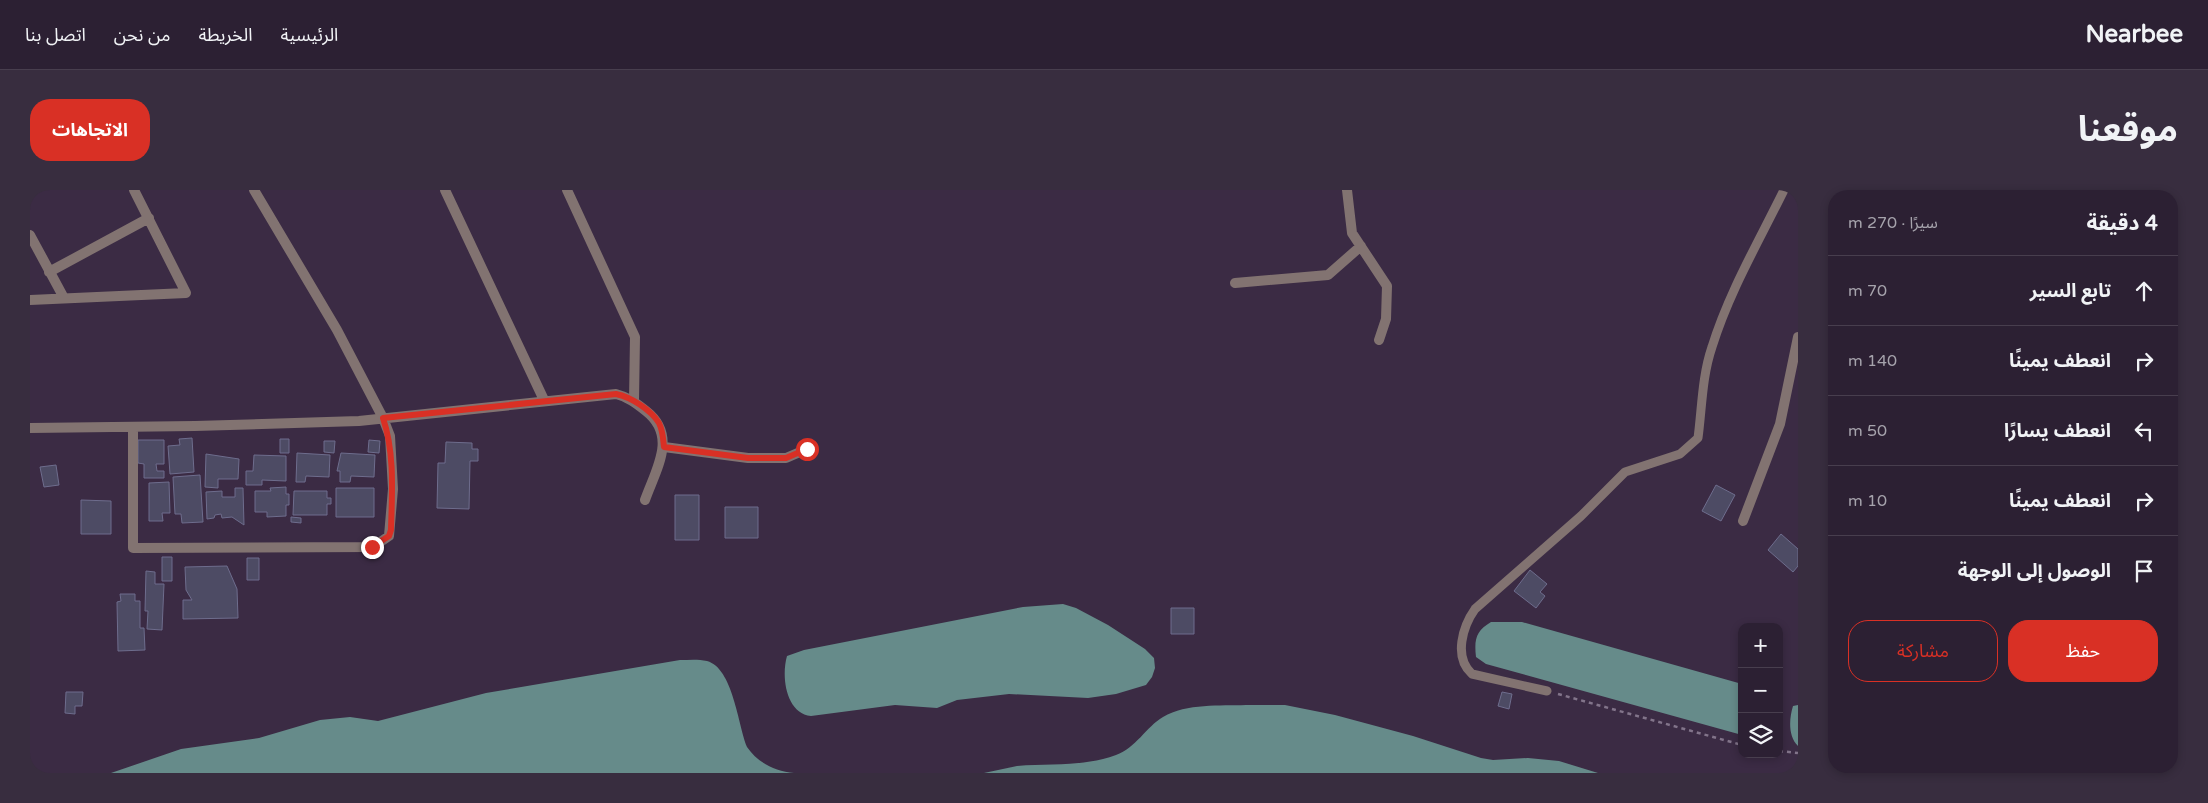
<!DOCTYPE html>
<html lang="ar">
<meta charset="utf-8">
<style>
body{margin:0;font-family:"Varela Round","Noto Sans Arabic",sans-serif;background:#382d3f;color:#f1f3f6;direction:rtl}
.controls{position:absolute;right:15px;bottom:15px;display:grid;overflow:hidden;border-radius:10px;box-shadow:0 2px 8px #0003}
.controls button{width:45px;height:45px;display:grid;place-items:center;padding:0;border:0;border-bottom:1px solid #483e4e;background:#2c2033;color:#f1f3f6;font:25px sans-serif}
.stop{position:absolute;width:15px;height:15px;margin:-11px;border:4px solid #d93025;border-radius:50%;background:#fff}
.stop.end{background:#d93025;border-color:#fff;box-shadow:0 1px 5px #0008}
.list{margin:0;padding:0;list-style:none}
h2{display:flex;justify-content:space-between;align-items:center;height:65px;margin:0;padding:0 20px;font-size:21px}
h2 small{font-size:16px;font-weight:400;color:#a6a3ac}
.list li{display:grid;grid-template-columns:32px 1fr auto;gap:15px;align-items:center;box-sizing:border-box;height:70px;padding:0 20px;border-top:1px solid #483e4e}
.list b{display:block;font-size:19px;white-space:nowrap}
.list em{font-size:16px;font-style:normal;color:#a6a3ac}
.actions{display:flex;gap:10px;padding:15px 20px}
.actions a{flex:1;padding:11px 0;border:1px solid #d93025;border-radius:20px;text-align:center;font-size:18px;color:#d93025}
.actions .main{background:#d93025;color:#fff}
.icon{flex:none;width:28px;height:28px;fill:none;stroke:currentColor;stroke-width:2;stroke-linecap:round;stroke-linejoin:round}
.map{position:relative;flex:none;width:1768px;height:583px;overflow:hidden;direction:ltr;border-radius:20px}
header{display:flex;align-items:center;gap:30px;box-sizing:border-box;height:70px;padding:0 25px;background:#2c2033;border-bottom:1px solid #483e4e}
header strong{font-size:24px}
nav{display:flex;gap:28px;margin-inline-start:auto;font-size:18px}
.intro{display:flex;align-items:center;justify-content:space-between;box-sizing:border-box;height:120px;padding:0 30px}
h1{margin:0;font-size:35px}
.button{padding:12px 22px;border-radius:20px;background:#d93025;color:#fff;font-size:18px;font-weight:700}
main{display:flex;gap:30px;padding:0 30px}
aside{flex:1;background:#2c2033;border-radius:20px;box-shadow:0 2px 8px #0003}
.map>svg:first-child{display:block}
.water{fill:#668b8a}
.building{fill:#4d4b64;stroke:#6e6d8d}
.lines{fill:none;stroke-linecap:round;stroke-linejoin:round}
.path{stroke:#82748a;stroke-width:2.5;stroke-dasharray:4 4;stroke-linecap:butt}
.service{stroke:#827371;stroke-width:9}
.minor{stroke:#827371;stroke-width:10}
.route{stroke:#d93025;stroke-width:6}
</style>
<header>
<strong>Nearbee</strong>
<nav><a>الرئيسية</a><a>الخريطة</a><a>من نحن</a><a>اتصل بنا</a></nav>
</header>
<div class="intro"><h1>موقعنا</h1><a class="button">الاتجاهات</a></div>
<main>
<aside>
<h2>4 دقيقة<small>سيرًا · 270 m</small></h2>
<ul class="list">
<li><svg class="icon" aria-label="ahead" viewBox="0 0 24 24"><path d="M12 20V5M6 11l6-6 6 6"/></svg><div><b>تابع السير</b></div><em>70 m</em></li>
<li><svg class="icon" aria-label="right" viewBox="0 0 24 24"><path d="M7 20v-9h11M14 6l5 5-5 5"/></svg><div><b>انعطف يمينًا</b></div><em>140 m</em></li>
<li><svg class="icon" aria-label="left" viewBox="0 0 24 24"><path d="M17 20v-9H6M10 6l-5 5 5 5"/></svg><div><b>انعطف يسارًا</b></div><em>50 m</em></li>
<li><svg class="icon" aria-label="right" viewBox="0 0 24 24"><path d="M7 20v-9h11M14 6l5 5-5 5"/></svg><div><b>انعطف يمينًا</b></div><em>10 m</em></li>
<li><svg class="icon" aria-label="arrive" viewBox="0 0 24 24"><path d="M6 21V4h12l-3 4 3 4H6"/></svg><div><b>الوصول إلى الوجهة</b></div></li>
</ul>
<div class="actions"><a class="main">حفظ</a><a>مشاركة</a></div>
</aside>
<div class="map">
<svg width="1768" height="583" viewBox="0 0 1768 583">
<rect width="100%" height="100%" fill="#3b2b44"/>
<path class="water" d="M 1033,414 L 1046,418 L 1078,435 L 1115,459 L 1124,468 L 1125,478 L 1122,487 L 1116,495 L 1086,504 L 1058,508 L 979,504 L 927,510 L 907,518 L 865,515 L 781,526 C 756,523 751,487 757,466 L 774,460 L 993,417 Z
M 1461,432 L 1492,432 L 1712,494 L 1712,545 L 1456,474 L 1446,467 C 1444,449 1446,441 1461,432 Z
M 650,470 C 659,470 668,469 677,471 C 703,478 708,535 717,557 C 728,573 745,581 764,583 L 81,583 L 151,559 L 229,548 L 290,530 L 320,527 L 348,531 L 456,503 Z
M 1216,515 L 1255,515 L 1305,525 L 1383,546 L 1451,568 L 1463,570 L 1498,568 L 1529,571 L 1568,583 L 954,583 C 965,581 976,578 987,576 C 1021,573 1053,577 1086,565 C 1106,558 1116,537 1133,527 C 1157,513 1190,516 1216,515 Z
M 1768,515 L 1768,556 C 1758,546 1759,529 1763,516 Z"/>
<path class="building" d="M 162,248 L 164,282 L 140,284 L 138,256 L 150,255 L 149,249 Z
M 250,249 L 259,249 L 259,263 L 250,263 Z
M 108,250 L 134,250 L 134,274 L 126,274 L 127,281 L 134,281 L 134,288 L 114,288 L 114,274 L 108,273 Z
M 339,250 L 350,251 L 349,263 L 338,262 Z
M 294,251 L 305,251 L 304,263 L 294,262 Z
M 416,252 L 442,253 L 442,259 L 448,259 L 448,271 L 440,271 L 439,319 L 407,318 L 408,273 L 415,273 Z
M 267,263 L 300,265 L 299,287 L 276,286 L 275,292 L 266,292 Z
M 311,263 L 345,265 L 344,287 L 321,286 L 320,292 L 310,292 L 310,281 L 307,281 Z
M 176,264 L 209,269 L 208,289 L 188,289 L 188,298 L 175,297 Z
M 224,265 L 256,266 L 256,291 L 232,290 L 232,295 L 216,295 L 216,281 L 223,281 Z
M 26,275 L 29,295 L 14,297 L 10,277 Z
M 170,285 L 173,332 L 152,333 L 151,324 L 145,324 L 143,287 Z
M 139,292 L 140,323 L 132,323 L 133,331 L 119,331 L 119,293 Z
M 1686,295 L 1705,305 L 1691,331 L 1672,321 Z
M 256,297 L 256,304 L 259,304 L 259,315 L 256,315 L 256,326 L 237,327 L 237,322 L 225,322 L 225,301 L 241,301 L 240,298 Z
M 205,298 L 213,298 L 214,335 L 202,327 L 192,328 L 191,324 L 185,325 L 184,328 L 177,329 L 176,302 L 192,301 L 192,307 L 205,307 Z
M 306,298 L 344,298 L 344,327 L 306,327 Z
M 264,301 L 297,301 L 297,308 L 301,308 L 301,314 L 297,314 L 297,325 L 263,325 Z
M 645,305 L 669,305 L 669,350 L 645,350 Z
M 51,310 L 81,311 L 81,344 L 51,344 Z
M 695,317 L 728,317 L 728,348 L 695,348 Z
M 261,327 L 271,328 L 271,333 L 261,332 Z
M 1751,344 L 1768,359 L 1768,376 L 1763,382 L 1738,360 Z
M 132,367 L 142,367 L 142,391 L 132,391 Z
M 217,368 L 229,368 L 229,390 L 217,390 Z
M 197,376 L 207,399 L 208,428 L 153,429 L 153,410 L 162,410 L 156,400 L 155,377 Z
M 1500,380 L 1517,394 L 1510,402 L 1515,406 L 1506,418 L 1484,401 Z
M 116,381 L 125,382 L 125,394 L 134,394 L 132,440 L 117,439 L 118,421 L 115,421 Z
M 90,404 L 105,404 L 105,411 L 110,411 L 110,438 L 114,438 L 115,460 L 88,461 L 87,412 L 91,411 Z
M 1141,418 L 1164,418 L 1164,444 L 1141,444 Z
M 36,502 L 53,502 L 52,516 L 45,516 L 45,524 L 35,523 Z
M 1472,502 L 1482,504 L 1479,519 L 1468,516 Z"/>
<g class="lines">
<path class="path" d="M 1528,504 L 1712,555
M 1749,561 L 1768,563"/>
<path class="service" d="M 1517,501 L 1442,484 C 1423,467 1433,436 1445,419 L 1551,326 L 1595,282 L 1650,264 L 1668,248 C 1672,218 1672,186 1682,157 C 1699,102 1729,51 1754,0"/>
<path class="minor" d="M 415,0 L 514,210
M 537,0 L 605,147 L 604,211
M 1317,0 L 1322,43 L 1357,96 L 1356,129 L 1349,150
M 0,45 L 34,108
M 19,82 L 119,28
M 1205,93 L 1298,85 L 1331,56
M 0,110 L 156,103 L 104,0
M 103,237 L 103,358 L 343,357 L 359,346 L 363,299 L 360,246 L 353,228 L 307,140 L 224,0
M 0,238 L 165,236 L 329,231 L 586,204 C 598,207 606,213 616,221 C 648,246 626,279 615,310
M 634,257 L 718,268 L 756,268 L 777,259
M 1713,331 L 1750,234 L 1768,147"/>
</g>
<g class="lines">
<path class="route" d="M 342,357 L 359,346 L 361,340 C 362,303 365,264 353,228 L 586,204 C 601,207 621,220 629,233 C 633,241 633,249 634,257 L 718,268 L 756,268 L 777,259"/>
</g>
</svg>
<div class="controls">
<button>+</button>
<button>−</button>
<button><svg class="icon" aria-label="layers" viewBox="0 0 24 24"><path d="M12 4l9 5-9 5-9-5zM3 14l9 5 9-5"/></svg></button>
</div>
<div class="stop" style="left:777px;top:259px"></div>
<div class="stop end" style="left:342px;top:357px"></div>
</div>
</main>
